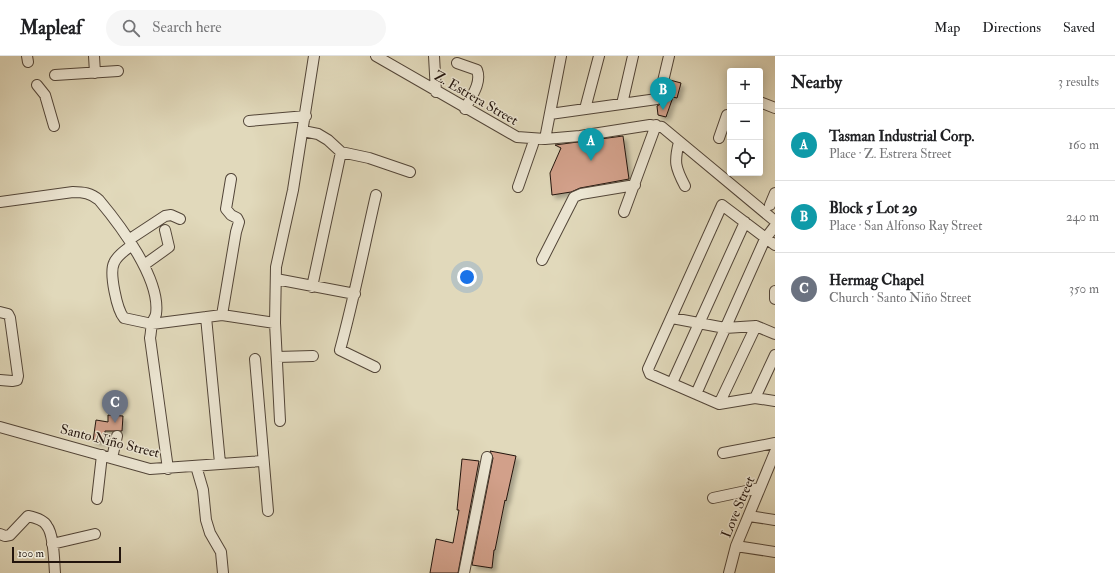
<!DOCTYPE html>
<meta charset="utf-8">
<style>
body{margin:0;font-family:"IM FELL Double Pica",serif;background:#f6f6f6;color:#202124}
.controls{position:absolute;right:12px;top:12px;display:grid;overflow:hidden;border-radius:4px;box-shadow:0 2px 10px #0003}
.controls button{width:36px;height:36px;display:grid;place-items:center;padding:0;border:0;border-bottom:1px solid #e0e0e0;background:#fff;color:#202124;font:20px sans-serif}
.scale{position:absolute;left:12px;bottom:10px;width:109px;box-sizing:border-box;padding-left:4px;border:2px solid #22140d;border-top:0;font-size:11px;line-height:14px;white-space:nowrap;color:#22140d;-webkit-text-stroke:3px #ece6d3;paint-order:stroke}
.you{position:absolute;left:467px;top:221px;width:14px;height:14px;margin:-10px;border:3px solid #fff;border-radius:50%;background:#1a73e8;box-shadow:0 0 0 6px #1a73e833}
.badge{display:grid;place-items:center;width:26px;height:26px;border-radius:50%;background:#8f2418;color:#fff;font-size:13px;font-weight:700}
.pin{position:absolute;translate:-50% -33px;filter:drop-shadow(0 1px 2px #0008)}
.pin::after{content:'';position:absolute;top:21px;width:14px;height:12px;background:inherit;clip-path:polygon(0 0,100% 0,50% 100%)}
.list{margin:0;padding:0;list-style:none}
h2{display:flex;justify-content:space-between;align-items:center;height:52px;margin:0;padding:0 16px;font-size:17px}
h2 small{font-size:13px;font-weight:400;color:#757577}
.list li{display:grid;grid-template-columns:26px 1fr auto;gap:12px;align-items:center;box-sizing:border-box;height:72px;padding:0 16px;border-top:1px solid #e0e0e0}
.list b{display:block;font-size:15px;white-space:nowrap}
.list p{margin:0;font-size:13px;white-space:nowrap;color:#757577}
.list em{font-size:13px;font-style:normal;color:#757577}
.icon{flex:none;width:22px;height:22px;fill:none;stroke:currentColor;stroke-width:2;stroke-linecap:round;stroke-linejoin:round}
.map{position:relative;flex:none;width:775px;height:517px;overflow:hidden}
header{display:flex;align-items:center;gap:24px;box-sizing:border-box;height:56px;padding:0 20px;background:#fff;border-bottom:1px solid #e0e0e0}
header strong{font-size:19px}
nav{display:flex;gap:22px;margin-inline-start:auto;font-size:14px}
.search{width:280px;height:36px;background:#f6f6f6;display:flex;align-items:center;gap:10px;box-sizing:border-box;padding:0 14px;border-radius:22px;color:#757577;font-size:15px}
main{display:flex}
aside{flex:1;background:#fff}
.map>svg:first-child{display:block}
.building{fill:#d2a08a;stroke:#22140d;filter:url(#shadow)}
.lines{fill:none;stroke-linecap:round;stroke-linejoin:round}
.minor-casing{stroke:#524538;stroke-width:12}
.minor{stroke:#ece6d3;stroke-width:10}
.labels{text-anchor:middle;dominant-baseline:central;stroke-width:3;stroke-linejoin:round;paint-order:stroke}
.street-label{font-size:14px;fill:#22140d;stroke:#ece6d3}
</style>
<header>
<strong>Mapleaf</strong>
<div class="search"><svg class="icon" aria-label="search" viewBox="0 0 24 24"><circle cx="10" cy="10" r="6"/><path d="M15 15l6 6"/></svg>Search here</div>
<nav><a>Map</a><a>Directions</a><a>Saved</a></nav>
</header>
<main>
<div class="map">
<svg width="775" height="517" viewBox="0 0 775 517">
<defs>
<filter id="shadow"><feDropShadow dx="3.5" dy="3.5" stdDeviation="2" flood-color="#0004"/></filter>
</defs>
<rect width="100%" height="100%" fill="#e1d9bb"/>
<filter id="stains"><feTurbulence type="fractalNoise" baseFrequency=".005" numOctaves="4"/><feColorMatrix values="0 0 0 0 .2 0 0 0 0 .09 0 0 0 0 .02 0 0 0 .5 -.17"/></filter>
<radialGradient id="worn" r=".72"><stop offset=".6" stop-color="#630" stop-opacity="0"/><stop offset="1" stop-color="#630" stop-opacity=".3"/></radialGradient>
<path class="building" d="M 670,24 L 681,27 L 677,42 L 673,41 L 666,61 L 658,59 L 657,50 L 666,45 Z
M 623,80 L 629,123 L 580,132 L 571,136 L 552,139 L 550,117 L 561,92 L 555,89 Z
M 108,359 L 123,360 L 122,375 L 105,375 L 104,386 L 93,385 L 96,364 L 108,366 Z
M 490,395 L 516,400 L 506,445 L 505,444 L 495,494 L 494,494 L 492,512 L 472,509 L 493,402 Z
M 462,403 L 479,405 L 458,517 L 430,517 L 436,483 L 453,487 L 459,454 L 457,454 Z"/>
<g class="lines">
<defs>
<path id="minor" d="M 27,0 L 28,6
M 94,0 L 95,17
M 376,0 L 517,81 L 545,83 L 580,80 L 650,69 L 662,71 L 775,165
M 434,0 L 436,36
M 457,7 L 477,14 C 482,27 471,41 465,53
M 55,19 L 118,15
M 37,29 L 45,39 L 54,70
M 760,46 L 775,52
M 622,48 L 633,0
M 585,53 L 599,0
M 550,58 L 657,43 L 660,38 L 669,0
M 249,65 L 306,60
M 303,75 L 318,78 L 328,84 L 341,96 L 369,102 L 410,116
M 719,82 L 727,59
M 545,83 L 561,0
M 679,86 C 674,106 675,111 685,130
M 518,131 L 533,88 L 532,83
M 0,146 L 73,136 C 83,136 91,137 99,144 C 120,169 161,223 156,258 C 155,262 153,264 152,267 C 151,272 151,278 150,282 L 168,413
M 770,149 L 775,137
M 624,156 L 656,69
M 130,183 L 165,160 L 171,159 L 180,163
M 132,189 C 126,194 117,199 114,207 C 109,217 117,254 124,262 L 152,268 L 222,259 L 275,267
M 775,189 L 722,149 L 648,313 L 650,318 L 719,348 L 755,342 L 775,345
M 542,204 L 574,141 L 581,138 L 635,129
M 144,209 L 169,191 L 165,174
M 276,223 L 355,238
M 312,231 L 341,96
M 775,235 L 775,243
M 0,256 L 8,258 L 10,262 L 18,320 L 17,324 L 12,325 L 0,324
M 222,259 L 236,176 L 239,166 L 237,162 L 231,159 L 226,153 L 231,123
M 206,261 L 220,407
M 672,262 L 725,272 L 756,270 L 775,278
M 277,301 L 313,300
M 255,303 L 268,455
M 375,311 L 340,294 C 354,243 364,191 376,139
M 672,327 L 745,166
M 696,338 L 765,183 L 775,170
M 755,342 L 775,299
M 719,348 L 756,270
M 280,365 L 275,267 L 276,211 L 293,134 L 314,0
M 0,371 L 150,413 L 262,405
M 723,397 L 775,387
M 112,402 L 117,380
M 196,410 L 203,434 L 206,464 L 210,477 L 221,496 L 223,517
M 713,442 L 760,432
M 97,443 L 102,399
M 749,460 L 775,464
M 0,478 L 5,480 L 10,479 L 28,460 C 33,461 44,464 47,470 C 54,479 54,505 55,517
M 52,488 L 95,478
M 736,490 L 775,496
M 464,517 L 487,401
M 729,517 L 736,490 L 775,396"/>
</defs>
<use href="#minor" class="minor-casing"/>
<use href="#minor" class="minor"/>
</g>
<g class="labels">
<g class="street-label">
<text transform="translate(476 42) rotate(30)">Z. Estrera Street</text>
<text transform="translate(110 385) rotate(14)">Santo Niño Street</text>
<text transform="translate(738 451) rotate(-67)">Love Street</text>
</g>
</g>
<rect width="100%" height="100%" filter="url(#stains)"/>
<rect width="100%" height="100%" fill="url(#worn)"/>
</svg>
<div class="controls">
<button>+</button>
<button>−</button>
<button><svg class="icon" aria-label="locate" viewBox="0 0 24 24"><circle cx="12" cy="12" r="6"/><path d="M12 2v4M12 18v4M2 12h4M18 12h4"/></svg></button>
</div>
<div class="scale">100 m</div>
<div class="you"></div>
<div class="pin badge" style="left:591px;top:105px;background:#0f9aa8">A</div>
<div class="pin badge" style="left:663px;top:54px;background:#0f9aa8">B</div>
<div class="pin badge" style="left:115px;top:367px;background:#6b7280">C</div>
</div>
<aside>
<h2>Nearby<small>3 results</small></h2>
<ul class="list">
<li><span class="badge" style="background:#0f9aa8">A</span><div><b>Tasman Industrial Corp.</b><p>Place · Z. Estrera Street</p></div><em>160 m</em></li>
<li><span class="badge" style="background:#0f9aa8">B</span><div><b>Block 5 Lot 29</b><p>Place · San Alfonso Ray Street</p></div><em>240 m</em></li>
<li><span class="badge" style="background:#6b7280">C</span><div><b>Hermag Chapel</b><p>Church · Santo Niño Street</p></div><em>350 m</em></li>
</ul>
</aside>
</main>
